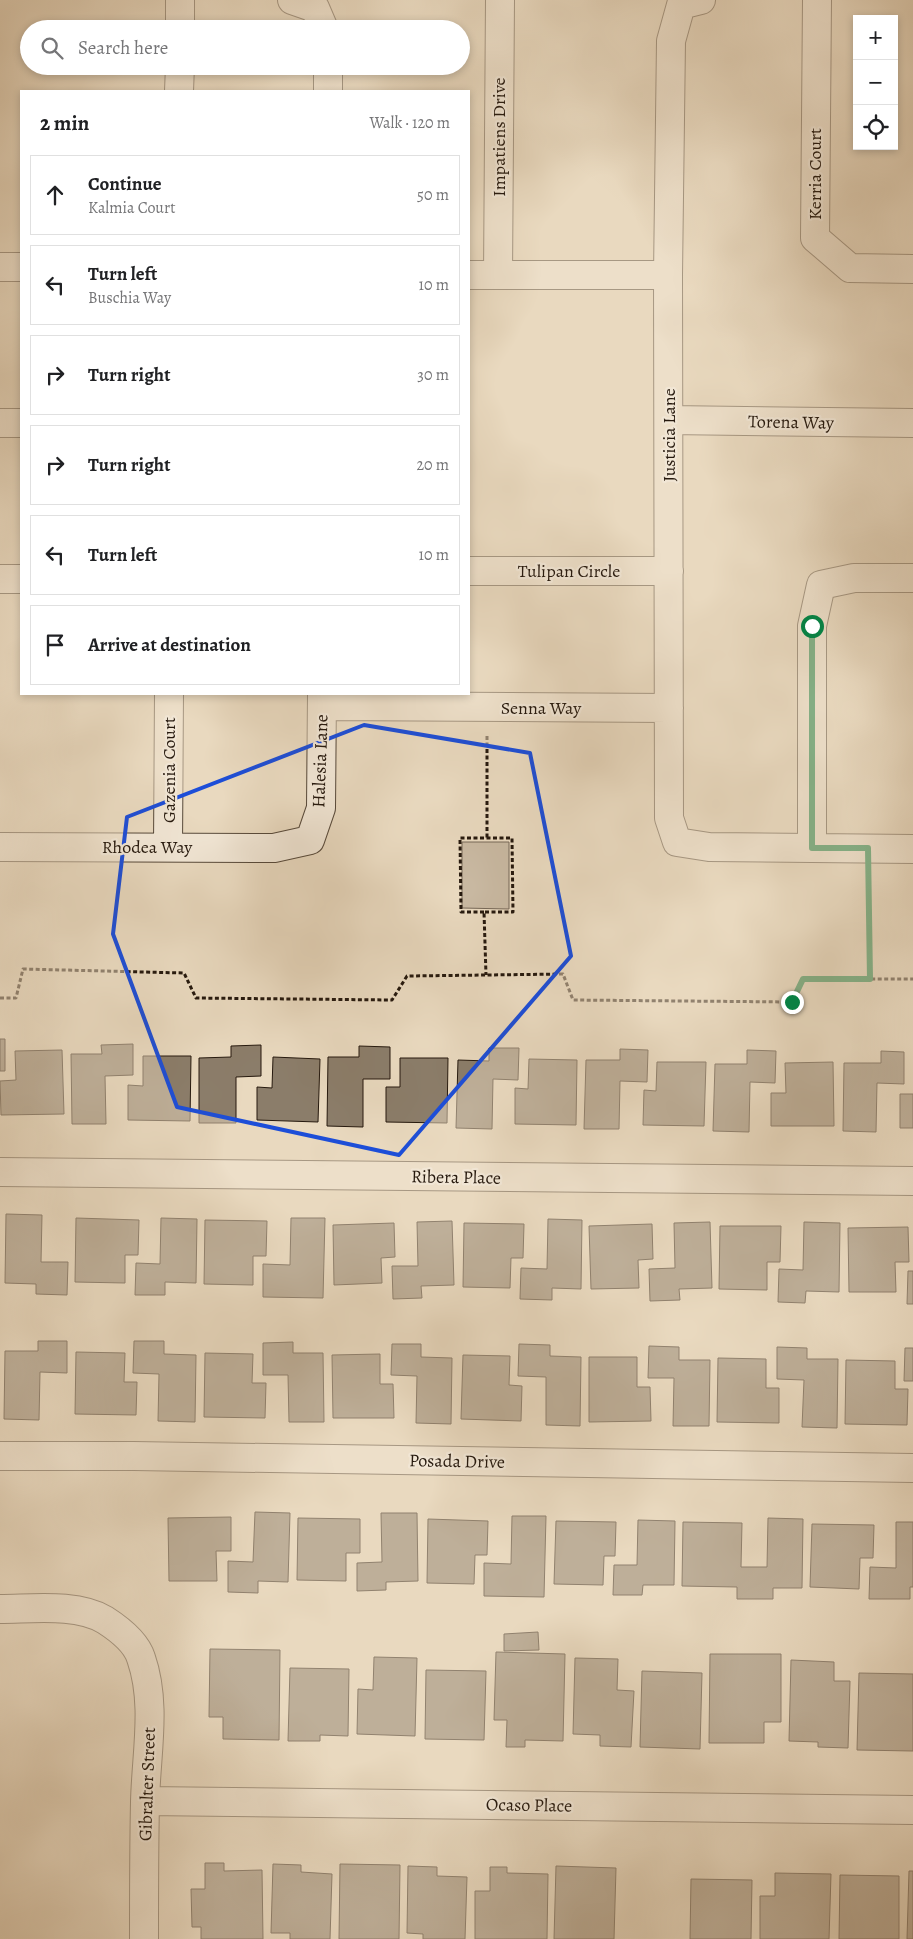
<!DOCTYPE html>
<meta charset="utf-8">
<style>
body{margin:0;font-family:Alegreya,serif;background:#f6f6f6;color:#202124}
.controls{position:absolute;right:15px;top:15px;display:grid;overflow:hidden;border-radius:0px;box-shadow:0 2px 8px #0003}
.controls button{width:45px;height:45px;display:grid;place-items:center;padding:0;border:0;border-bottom:1px solid #e0e0e0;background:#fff;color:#202124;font:25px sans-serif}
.stop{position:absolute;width:15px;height:15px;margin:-11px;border:4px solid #0b8043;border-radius:50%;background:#fff}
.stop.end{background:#0b8043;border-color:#fff;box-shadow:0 1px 5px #0008}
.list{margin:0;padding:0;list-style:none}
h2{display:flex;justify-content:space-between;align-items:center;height:65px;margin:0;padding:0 20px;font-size:21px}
h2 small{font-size:16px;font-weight:400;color:#757577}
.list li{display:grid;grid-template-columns:32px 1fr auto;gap:15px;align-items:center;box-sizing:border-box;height:80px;margin:0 10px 10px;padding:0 10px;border:1px solid #e0e0e0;border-radius:0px}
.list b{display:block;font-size:19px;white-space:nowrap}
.list p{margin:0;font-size:16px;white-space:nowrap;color:#757577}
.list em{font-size:16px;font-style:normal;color:#757577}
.icon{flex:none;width:28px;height:28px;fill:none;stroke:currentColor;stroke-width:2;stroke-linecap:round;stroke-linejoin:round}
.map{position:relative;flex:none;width:913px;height:1939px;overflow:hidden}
.search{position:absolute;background:#fff;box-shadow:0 2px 8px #0003;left:20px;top:20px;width:450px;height:55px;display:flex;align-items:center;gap:12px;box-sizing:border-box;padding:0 18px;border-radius:28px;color:#757577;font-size:19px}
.panel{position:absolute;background:#fff;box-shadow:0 2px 8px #0003;left:20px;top:90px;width:450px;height:605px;border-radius:0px}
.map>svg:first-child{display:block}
.green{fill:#c8b8a1;stroke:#776858}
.building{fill:#8b7d6a;stroke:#26190e}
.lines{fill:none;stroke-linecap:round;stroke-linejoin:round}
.minor-casing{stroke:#57493a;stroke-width:30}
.path{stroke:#26190e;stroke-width:3;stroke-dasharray:4 2.5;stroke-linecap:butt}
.minor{stroke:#f1e6d5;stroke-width:28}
.route{stroke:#0b8043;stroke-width:6}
.marked{fill:none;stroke:#1d4ed8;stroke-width:4;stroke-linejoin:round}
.labels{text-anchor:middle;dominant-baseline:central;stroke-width:4.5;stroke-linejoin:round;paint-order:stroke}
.street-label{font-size:18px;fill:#26190e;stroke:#f1e6d5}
</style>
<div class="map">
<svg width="913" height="1939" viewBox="0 0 913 1939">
<rect width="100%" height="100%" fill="#e9d9bf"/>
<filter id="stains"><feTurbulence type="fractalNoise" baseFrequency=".004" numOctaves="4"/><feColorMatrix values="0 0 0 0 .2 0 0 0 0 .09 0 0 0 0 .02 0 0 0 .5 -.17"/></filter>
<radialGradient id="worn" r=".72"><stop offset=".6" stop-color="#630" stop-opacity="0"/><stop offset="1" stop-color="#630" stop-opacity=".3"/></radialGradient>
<path class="green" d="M 462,842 L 509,842 L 509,909 L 462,908 Z"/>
<path class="building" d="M 0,1039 L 5,1039 L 5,1071 L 0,1071 Z
M 133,1044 L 133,1075 L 105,1076 L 106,1124 L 72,1124 L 71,1054 L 102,1054 L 101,1045 Z
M 261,1045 L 261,1076 L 236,1077 L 236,1123 L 199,1123 L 199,1058 L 231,1057 L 231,1046 Z
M 359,1046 L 390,1047 L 390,1079 L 363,1079 L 363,1127 L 327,1126 L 328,1057 L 359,1057 Z
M 489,1048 L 519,1048 L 518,1080 L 493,1079 L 492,1129 L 456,1128 L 458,1060 L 489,1061 Z
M 620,1049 L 648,1050 L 647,1082 L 620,1081 L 619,1129 L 584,1129 L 586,1060 L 620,1060 Z
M 62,1050 L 64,1114 L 1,1115 L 0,1081 L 16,1080 L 15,1051 Z
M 747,1050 L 776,1051 L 775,1083 L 750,1082 L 749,1132 L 713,1131 L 715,1064 L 747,1064 Z
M 881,1051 L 904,1052 L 904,1084 L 877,1083 L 876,1132 L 843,1131 L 844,1063 L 881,1063 Z
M 143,1056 L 191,1056 L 190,1121 L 128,1120 L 128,1085 L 143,1086 Z
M 273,1057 L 320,1059 L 318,1122 L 257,1120 L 257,1087 L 272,1088 Z
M 400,1058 L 448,1058 L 447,1123 L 386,1122 L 386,1087 L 400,1087 Z
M 529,1059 L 577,1060 L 576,1125 L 515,1124 L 515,1088 L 528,1089 Z
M 657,1062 L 706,1062 L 704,1126 L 643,1125 L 644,1090 L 656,1091 Z
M 833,1062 L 834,1126 L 771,1126 L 771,1093 L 786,1093 L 785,1063 Z
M 900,1094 L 913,1094 L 913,1128 L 900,1128 Z
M 6,1214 L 42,1215 L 41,1262 L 68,1262 L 67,1295 L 36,1294 L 36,1284 L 5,1283 Z
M 76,1218 L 139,1220 L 138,1255 L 125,1255 L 125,1283 L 75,1282 Z
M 161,1218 L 197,1219 L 196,1283 L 165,1282 L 165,1295 L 135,1295 L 136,1263 L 160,1264 Z
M 291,1218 L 325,1218 L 323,1298 L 263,1297 L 263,1264 L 290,1265 Z
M 548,1219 L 582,1220 L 581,1289 L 552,1288 L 552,1300 L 520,1299 L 521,1268 L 547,1269 Z
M 205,1220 L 267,1221 L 266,1256 L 253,1256 L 253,1285 L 204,1284 Z
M 452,1221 L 454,1285 L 421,1286 L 422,1298 L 393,1299 L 392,1266 L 418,1266 L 417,1222 Z
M 710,1222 L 712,1288 L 679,1289 L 680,1300 L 650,1301 L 649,1269 L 675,1268 L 674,1223 Z
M 804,1222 L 840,1223 L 839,1292 L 806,1291 L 805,1303 L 778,1302 L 779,1269 L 803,1270 Z
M 394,1223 L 395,1257 L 381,1258 L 382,1283 L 334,1285 L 333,1225 Z
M 464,1223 L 524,1224 L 523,1258 L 511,1258 L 510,1288 L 463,1287 Z
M 652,1224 L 653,1259 L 638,1260 L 639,1288 L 591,1289 L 589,1226 Z
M 720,1226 L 781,1226 L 780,1262 L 767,1262 L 767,1290 L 719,1289 Z
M 908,1227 L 909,1262 L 895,1262 L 896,1292 L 849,1292 L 848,1228 Z
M 908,1271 L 913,1271 L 913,1304 L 907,1304 Z
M 38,1341 L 67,1341 L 67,1373 L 40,1372 L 39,1420 L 4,1419 L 5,1351 L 38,1351 Z
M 134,1341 L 164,1341 L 164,1354 L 196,1355 L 195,1422 L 158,1421 L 159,1374 L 133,1373 Z
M 293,1342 L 293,1353 L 323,1353 L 324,1422 L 289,1422 L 288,1375 L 263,1375 L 263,1343 Z
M 392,1344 L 421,1344 L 421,1357 L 452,1358 L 451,1424 L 416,1423 L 417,1376 L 391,1375 Z
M 519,1344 L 550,1345 L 550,1356 L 581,1357 L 580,1426 L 546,1425 L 546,1377 L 518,1376 Z
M 649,1346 L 679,1347 L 679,1360 L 710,1360 L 709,1426 L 673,1426 L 674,1378 L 648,1378 Z
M 777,1347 L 807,1348 L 807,1359 L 838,1359 L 837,1428 L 802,1427 L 804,1380 L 777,1379 Z
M 905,1348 L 913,1348 L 913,1381 L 904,1381 Z
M 76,1352 L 125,1353 L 124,1382 L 137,1382 L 136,1415 L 75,1414 Z
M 205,1353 L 253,1354 L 252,1383 L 266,1383 L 265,1418 L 204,1417 Z
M 380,1354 L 380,1384 L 393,1384 L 394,1418 L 333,1418 L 332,1355 Z
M 463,1355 L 510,1356 L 509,1385 L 522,1386 L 521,1421 L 461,1419 Z
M 589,1357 L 637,1357 L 637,1387 L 650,1387 L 651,1421 L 589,1422 Z
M 718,1358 L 766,1359 L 766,1388 L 779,1388 L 779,1423 L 717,1422 Z
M 846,1360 L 895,1361 L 895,1389 L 908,1389 L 907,1425 L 845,1424 Z
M 255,1512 L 290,1513 L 288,1582 L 258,1581 L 258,1593 L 228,1592 L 228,1561 L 253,1562 Z
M 381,1513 L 417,1513 L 418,1581 L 386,1582 L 386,1590 L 357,1591 L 357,1563 L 382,1562 Z
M 512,1516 L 546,1516 L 544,1597 L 484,1596 L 484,1563 L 511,1564 Z
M 231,1517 L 231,1551 L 216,1551 L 217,1581 L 169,1581 L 168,1518 Z
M 298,1518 L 360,1519 L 360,1553 L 346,1553 L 346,1581 L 297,1580 Z
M 768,1518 L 803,1519 L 802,1588 L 773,1588 L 773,1599 L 737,1599 L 737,1587 L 682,1586 L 683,1522 L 742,1523 L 741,1567 L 767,1567 Z
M 428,1519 L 488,1521 L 487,1555 L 475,1555 L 474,1584 L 427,1583 Z
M 638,1520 L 675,1521 L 674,1585 L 643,1585 L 642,1595 L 613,1595 L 614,1565 L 637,1565 Z
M 556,1521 L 616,1522 L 615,1556 L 604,1556 L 603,1585 L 554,1584 Z
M 896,1522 L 913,1522 L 913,1587 L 910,1587 L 910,1599 L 869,1599 L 870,1567 L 896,1568 Z
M 812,1524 L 874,1525 L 873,1558 L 860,1558 L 859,1589 L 810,1587 Z
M 538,1632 L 539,1650 L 504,1651 L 504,1634 Z
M 210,1649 L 280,1650 L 279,1740 L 223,1739 L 223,1717 L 209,1717 Z
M 496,1652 L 565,1654 L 563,1741 L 525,1740 L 525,1747 L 506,1747 L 507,1720 L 494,1720 Z
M 710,1654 L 781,1654 L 781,1722 L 764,1722 L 764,1743 L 709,1743 Z
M 374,1657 L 417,1658 L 415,1736 L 357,1734 L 358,1689 L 373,1690 Z
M 575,1658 L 618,1659 L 617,1690 L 634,1691 L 631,1747 L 600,1746 L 600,1735 L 573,1734 Z
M 791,1660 L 834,1662 L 834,1681 L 850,1681 L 848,1748 L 818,1747 L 818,1742 L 789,1741 Z
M 290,1668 L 349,1669 L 348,1736 L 320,1735 L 320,1741 L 288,1741 Z
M 426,1670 L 486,1671 L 484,1740 L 425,1739 Z
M 642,1671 L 702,1673 L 700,1749 L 640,1747 Z
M 859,1673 L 913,1674 L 913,1751 L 857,1750 Z
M 205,1863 L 224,1863 L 224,1871 L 262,1870 L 263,1939 L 201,1939 L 201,1927 L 192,1927 L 191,1889 L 205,1889 Z
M 273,1864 L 301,1865 L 301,1872 L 332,1874 L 330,1939 L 290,1939 L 290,1933 L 271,1933 Z
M 340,1864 L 400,1865 L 399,1939 L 339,1939 Z
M 408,1866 L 437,1867 L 437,1876 L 467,1877 L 465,1939 L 423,1939 L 423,1934 L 407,1933 Z
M 556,1866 L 616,1868 L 614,1939 L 554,1939 Z
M 490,1867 L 507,1867 L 507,1873 L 548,1874 L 547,1939 L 475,1939 L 475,1891 L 490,1891 Z
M 909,1871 L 913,1871 L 913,1939 L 907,1939 Z
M 775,1873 L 831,1874 L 829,1939 L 760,1939 L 760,1896 L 775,1896 Z
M 840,1875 L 899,1876 L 899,1939 L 839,1939 Z
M 691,1879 L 752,1880 L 751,1939 L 690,1939 Z"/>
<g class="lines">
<defs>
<path id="minor" d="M 292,0 L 315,8 L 324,29
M 701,0 L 681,5 L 671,41 L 668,275 L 669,818 L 677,842 L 709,847 L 913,849
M 817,0 L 815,238 L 850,268 L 913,269
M 180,29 L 180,0
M 179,91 L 180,66
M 328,91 L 328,66
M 0,267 L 21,267
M 469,275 L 668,275
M 498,275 L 500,0
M 669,420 L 913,423
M 0,423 L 21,423
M 469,571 L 669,571
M 0,579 L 21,579
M 322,706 L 669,708
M 0,847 L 274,848 L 310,840 L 321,808 L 322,694
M 168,847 L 169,694
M 812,848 L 812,626 L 821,585 L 854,578 L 913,578
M 0,1172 L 913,1181
M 0,1456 L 134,1456 L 913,1468
M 0,1609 C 32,1609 77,1603 105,1620 C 119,1629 136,1642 141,1658 C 157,1704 146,1754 145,1802 C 144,1848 144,1893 144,1939
M 145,1801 L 913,1810"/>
</defs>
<use href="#minor" class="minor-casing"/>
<path class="path" d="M 487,736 L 487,838
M 868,877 L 870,979
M 484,912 L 461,912 L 460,838 L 512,838 L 513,912 L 484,912 L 486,975
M 0,998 L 16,998 L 23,969 L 184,973 L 196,998 L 392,1000 L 407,976 L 563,974 L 573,1000 L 792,1002 L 803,979 L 913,979"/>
<use href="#minor" class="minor"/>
</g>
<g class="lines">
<path class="route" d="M 792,1002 L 803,979 L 870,979 L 868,848 L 812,848 L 812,626"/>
</g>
<path d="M0 0H913V1939H0ZM 364,725 L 530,753 L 571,956 L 399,1155 L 177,1107 L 113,934 L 127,817 Z" fill="#e9d9bf" fill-opacity=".55" fill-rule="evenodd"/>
<path class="marked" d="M 364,725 L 530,753 L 571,956 L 399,1155 L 177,1107 L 113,934 L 127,817 Z"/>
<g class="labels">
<g class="street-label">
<text transform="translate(499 137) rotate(-90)">Impatiens Drive</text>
<text transform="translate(815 174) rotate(-90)">Kerria Court</text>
<text transform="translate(791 422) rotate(1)">Torena Way</text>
<text transform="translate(669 435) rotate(-90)">Justicia Lane</text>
<text x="569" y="571">Tulipan Circle</text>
<text x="541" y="708">Senna Way</text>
<text transform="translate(320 761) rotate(-88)">Halesia Lane</text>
<text transform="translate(169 770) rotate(-90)">Gazenia Court</text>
<text x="147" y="847">Rhodea Way</text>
<text transform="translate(456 1177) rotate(1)">Ribera Place</text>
<text transform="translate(457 1461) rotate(1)">Posada Drive</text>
<text transform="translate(147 1784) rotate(-88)">Gibralter Street</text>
<text transform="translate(529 1805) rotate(1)">Ocaso Place</text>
</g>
</g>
<rect width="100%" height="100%" filter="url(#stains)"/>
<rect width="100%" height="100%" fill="url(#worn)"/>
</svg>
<div class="controls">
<button>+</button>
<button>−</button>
<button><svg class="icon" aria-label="locate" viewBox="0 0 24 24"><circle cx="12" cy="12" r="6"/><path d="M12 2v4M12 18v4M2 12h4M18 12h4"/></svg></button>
</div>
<div class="stop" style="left:812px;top:626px"></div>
<div class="stop end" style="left:792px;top:1002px"></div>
<div class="search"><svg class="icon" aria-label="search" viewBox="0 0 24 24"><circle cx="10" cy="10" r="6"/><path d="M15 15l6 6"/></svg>Search here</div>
<section class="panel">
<h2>2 min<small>Walk · 120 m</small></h2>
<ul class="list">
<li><svg class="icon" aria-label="ahead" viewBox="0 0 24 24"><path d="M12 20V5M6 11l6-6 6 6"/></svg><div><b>Continue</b><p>Kalmia Court</p></div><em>50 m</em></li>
<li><svg class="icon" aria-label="left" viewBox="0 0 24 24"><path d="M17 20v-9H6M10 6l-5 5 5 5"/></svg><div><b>Turn left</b><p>Buschia Way</p></div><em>10 m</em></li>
<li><svg class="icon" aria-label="right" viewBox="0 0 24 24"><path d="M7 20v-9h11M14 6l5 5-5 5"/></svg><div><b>Turn right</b></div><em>30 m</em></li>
<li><svg class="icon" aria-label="right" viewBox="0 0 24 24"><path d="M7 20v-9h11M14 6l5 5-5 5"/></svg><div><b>Turn right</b></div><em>20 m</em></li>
<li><svg class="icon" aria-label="left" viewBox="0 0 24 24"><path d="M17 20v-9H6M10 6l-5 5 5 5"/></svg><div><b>Turn left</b></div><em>10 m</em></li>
<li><svg class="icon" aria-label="arrive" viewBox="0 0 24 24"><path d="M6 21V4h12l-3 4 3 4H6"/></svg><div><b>Arrive at destination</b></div></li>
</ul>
</section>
</div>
